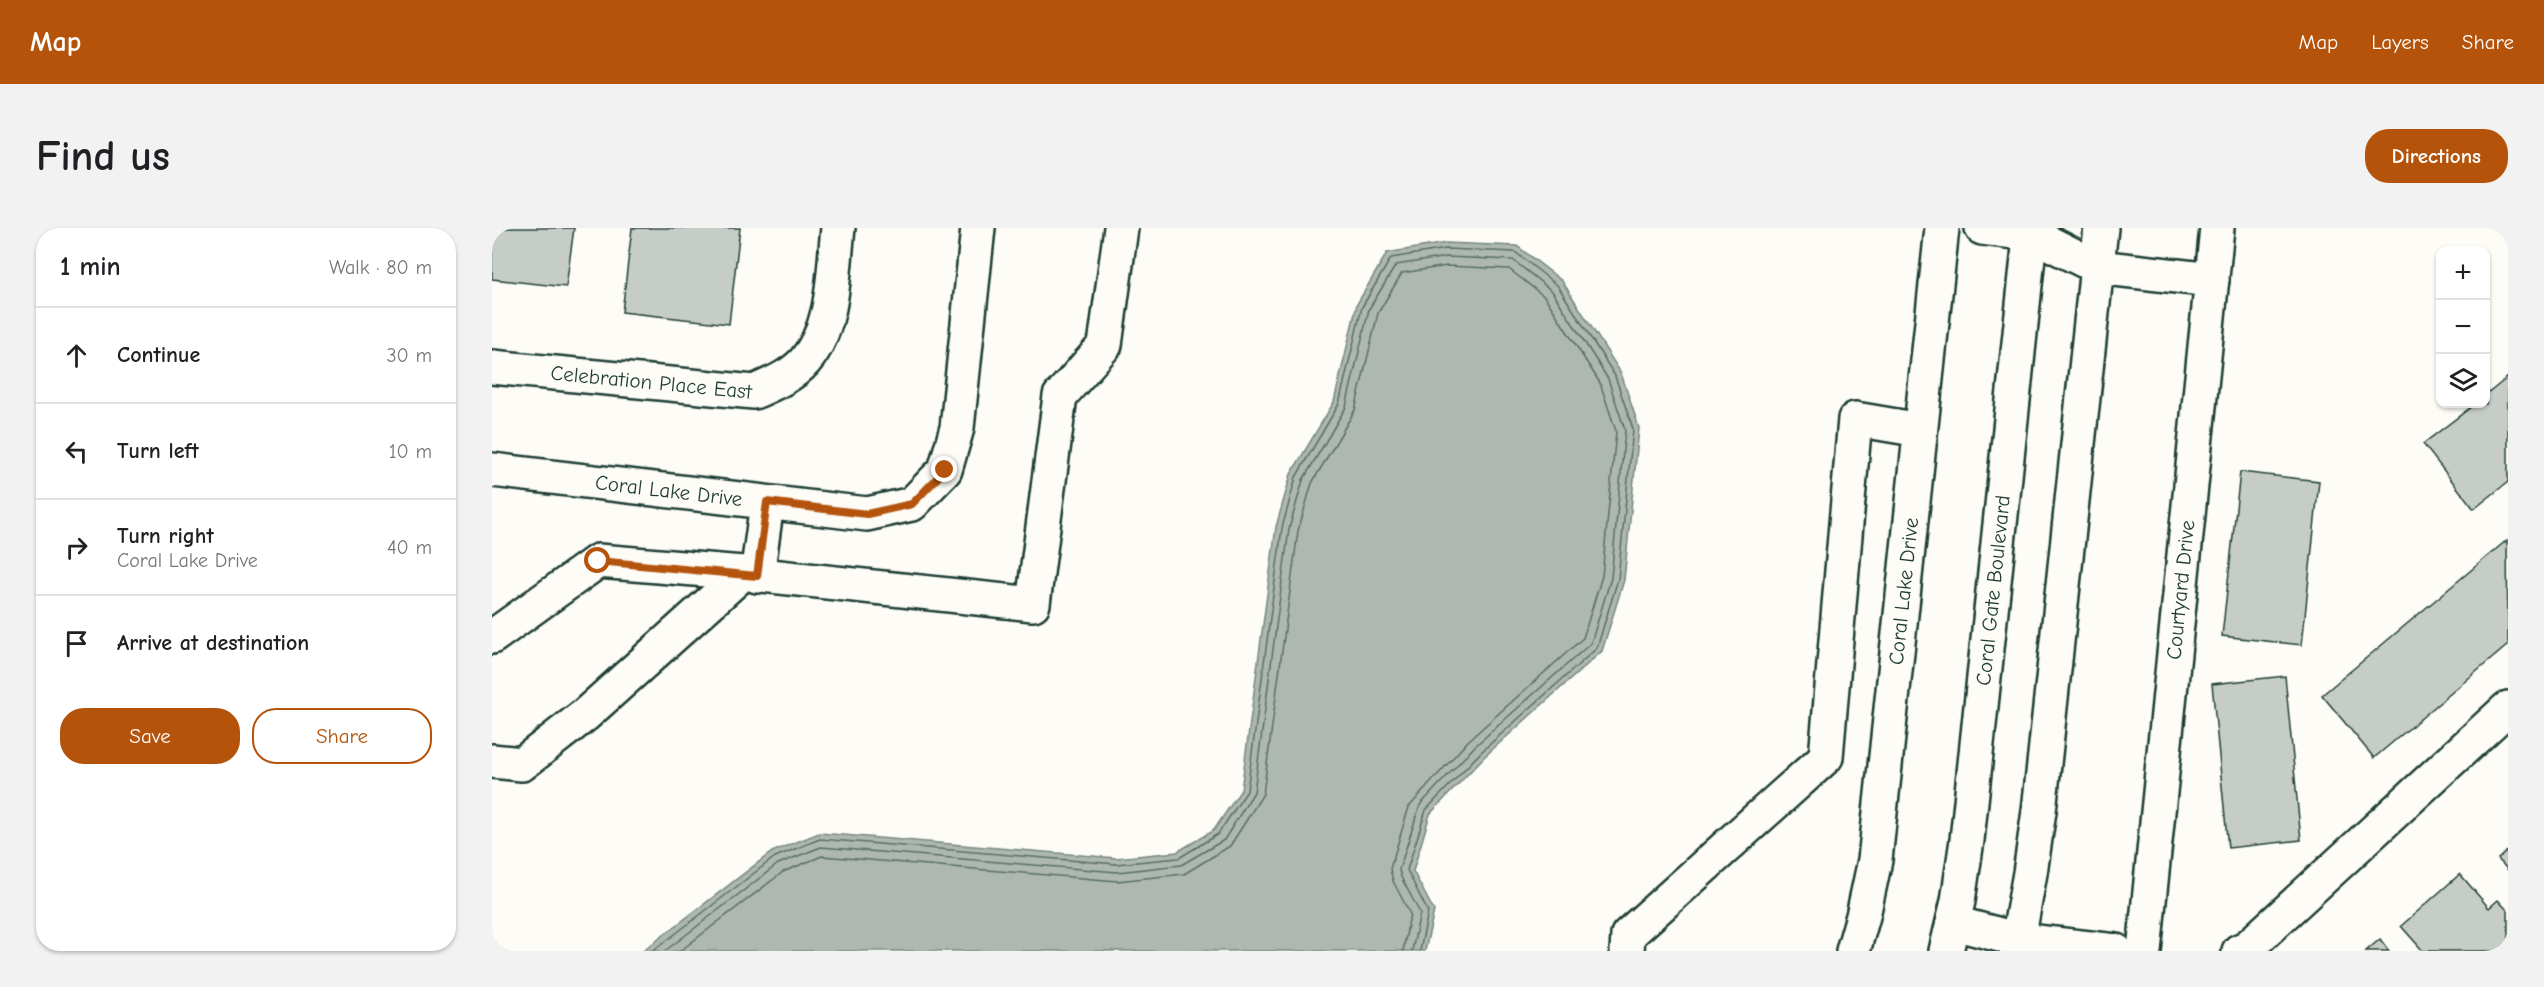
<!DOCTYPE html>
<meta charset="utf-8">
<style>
body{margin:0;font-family:"Comic Neue",sans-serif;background:#f2f2f2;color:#202124}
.controls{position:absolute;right:18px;top:18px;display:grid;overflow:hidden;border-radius:12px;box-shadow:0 2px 4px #0004}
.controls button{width:54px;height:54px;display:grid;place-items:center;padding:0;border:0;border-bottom:2px solid #e0e0e0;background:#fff;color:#202124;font:30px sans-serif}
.stop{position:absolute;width:18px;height:18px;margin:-14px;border:4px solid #b45309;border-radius:50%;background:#fff}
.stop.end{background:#b45309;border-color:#fff;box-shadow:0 2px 6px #0008}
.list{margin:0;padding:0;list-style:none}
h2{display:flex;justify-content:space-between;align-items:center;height:78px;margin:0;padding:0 24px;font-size:26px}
h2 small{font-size:20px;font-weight:400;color:#757577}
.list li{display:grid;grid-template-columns:39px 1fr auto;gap:18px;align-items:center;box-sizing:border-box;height:96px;padding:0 24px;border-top:2px solid #e0e0e0}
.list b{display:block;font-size:22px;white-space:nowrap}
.list p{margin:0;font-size:20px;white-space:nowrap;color:#757577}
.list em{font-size:20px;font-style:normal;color:#757577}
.actions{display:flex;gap:12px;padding:18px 24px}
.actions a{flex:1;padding:14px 0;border:2px solid #b45309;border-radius:24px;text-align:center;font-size:21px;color:#b45309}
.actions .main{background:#b45309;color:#fff}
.icon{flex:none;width:33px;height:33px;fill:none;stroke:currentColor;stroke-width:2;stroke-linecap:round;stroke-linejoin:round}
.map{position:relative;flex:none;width:2016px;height:723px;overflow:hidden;border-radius:24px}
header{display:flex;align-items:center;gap:36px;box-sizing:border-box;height:84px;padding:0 30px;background:#b45309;color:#fff}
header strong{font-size:28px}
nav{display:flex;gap:33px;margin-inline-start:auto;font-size:21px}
.intro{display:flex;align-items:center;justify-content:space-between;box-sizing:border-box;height:144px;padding:0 36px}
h1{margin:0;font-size:42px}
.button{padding:15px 27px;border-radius:24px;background:#b45309;color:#fff;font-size:21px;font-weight:700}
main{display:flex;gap:36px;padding:0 36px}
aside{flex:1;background:#fff;border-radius:24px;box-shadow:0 2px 4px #0004}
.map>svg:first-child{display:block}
.water{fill:#aeb8b1;stroke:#75877f;stroke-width:1.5}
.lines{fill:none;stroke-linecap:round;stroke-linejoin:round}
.shore{stroke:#586e66;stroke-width:1.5}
.building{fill:#c6cdc7;stroke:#1f3d34;stroke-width:1.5}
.minor-casing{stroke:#1f3d34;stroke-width:38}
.minor{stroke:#fdfcf7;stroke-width:33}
.route{stroke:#b45309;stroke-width:8}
.labels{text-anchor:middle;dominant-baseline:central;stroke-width:4.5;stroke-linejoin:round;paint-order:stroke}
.street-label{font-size:21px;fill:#1f3d34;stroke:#fdfcf7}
</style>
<header>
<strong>Map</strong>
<nav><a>Map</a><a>Layers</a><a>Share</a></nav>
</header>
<div class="intro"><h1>Find us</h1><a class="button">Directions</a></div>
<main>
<aside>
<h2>1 min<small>Walk · 80 m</small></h2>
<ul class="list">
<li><svg class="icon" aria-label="ahead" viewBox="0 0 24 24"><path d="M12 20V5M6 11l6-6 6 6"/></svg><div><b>Continue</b></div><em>30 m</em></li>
<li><svg class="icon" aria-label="left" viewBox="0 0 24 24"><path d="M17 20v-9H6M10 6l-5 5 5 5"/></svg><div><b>Turn left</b></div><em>10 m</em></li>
<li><svg class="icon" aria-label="right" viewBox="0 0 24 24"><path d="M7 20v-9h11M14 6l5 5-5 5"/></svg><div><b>Turn right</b><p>Coral Lake Drive</p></div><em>40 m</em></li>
<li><svg class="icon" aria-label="arrive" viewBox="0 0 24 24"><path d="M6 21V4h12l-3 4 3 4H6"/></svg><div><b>Arrive at destination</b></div></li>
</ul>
<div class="actions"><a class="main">Save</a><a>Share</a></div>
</aside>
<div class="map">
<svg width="2016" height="723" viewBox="0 0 2016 723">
<rect width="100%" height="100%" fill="#fdfcf7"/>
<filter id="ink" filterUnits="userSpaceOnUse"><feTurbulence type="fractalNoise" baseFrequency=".0167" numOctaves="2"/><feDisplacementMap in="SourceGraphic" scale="12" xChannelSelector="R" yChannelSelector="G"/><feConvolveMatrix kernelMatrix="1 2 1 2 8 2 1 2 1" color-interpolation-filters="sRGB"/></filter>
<g filter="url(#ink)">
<path class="water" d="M 954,15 L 1025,18 L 1070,53 L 1129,145 L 1147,200 L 1132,352 L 1110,423 L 992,529 L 938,586 L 921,643 L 942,683 L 933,723 L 151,723 L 280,624 L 327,605 L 624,630 L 685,624 L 722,602 L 749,562 L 784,299 L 799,246 L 842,174 L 865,76 L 895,25 Z"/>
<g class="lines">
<path class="shore" d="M 161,723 L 283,629 L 328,611 L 624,636 L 687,630 L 726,606 L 755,563 L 790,300 L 804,249 L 847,176 L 870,79 L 899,30 L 954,21 L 1023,24 L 1066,58 L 1123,148 L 1141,201 L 1126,351 L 1105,420 L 988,525 L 934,582 L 915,642 L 936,684 L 928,723
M 173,723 L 286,636 L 329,619 L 625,644 L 689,637 L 732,612 L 762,564 L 797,301 L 811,252 L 854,179 L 877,81 L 904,37 L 955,29 L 1021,32 L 1060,63 L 1116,151 L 1133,202 L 1119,350 L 1099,415 L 982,519 L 928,577 L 907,642 L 909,649 L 928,685 L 920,723
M 188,723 L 291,644 L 330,628 L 625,653 L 692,646 L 738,618 L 771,566 L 806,303 L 820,255 L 863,182 L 886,85 L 910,45 L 955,38 L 1017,41 L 1053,69 L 1108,155 L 1124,203 L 1110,348 L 1091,410 L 976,513 L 917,579 L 898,641 L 901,653 L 918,686 L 911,723"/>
</g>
<path class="building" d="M 0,0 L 82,0 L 74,59 L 0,51 Z
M 140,0 L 248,0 L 237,96 L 130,84 Z
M 2016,149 L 2016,254 L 1982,281 L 1931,216 L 1983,176 L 1994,176 L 1994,167 Z
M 1748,244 L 1827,253 L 1810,417 L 1730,408 Z
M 2015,312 L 2016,417 L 1882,530 L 1830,467 Z
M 1793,448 L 1809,612 L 1736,620 L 1720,456 Z
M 2016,622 L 2016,642 L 2006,631 Z
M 1968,646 L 1997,680 L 2006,672 L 2016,683 L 2016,714 L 2006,723 L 1931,723 L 1909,698 Z
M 1888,711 L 1897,723 L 1874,723 Z"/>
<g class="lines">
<defs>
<g id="minor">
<path d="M 1490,0 L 1539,6 L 1605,39 L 1720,52"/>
<path id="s1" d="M 0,139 L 262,164 C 280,156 300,148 313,133 C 343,98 341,44 346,0"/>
<path id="s2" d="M 0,242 L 375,286 L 420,276 L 453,242 L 465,200 L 486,0"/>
<path d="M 265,348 L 275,275"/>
<path d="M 0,409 L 106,333 L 251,345"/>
<path d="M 0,533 L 30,536 L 93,487 L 251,345 L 541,376 L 568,168 L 613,117 L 629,0"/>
<path d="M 1462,695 L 1527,712 L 1624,723"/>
<path d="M 1135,723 L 1136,707 L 1334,529 L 1363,191 L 1428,202"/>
<path id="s3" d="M 1361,723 L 1371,688 L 1383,632 L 1450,0"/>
<path id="s4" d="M 1454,723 L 1466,673 L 1475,612 L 1539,0"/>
<path d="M 1524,723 L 1538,645 L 1547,583 L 1609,0"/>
<path id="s5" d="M 1652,723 L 1725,0"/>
<path d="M 1747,723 L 1756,719 L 2016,480"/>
</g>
</defs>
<use href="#minor" class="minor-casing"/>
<use href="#minor" class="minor"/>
</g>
</g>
<g class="lines" filter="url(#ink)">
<path class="route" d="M 106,333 L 265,348 L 275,274 L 375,286 L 420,276 L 453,242"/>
</g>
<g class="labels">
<g class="street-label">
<text stroke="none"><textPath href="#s1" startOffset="160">Celebration Place East</textPath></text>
<text stroke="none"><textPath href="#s2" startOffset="178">Coral Lake Drive</textPath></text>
<text stroke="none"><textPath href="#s4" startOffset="364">Coral Gate Boulevard</textPath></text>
<text stroke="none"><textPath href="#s5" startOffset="363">Courtyard Drive</textPath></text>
<text stroke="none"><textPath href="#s3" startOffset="364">Coral Lake Drive</textPath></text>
</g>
</g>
</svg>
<div class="controls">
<button>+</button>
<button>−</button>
<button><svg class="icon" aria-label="layers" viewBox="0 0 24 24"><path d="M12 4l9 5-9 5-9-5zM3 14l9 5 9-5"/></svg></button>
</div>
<div class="stop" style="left:106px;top:333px"></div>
<div class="stop end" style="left:453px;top:242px"></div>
</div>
</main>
